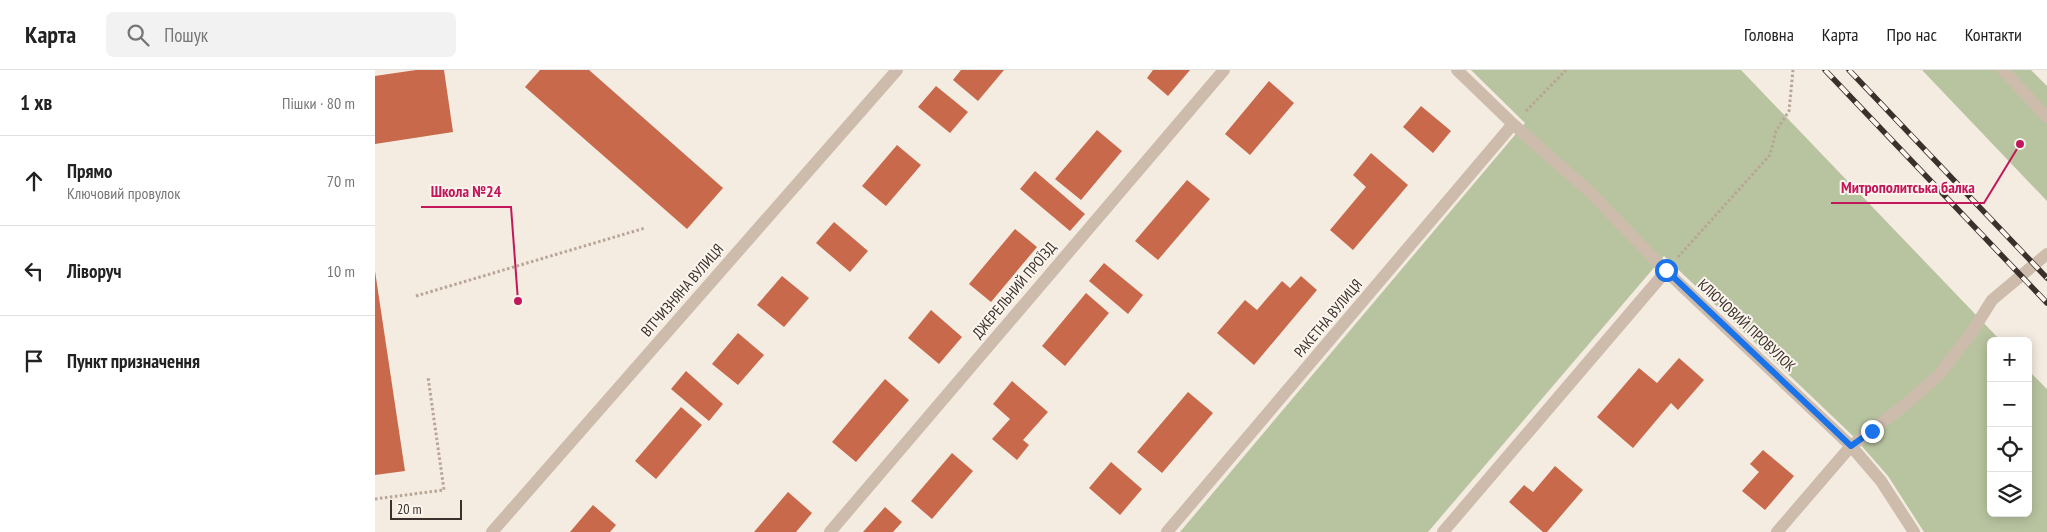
<!DOCTYPE html>
<html lang="uk">
<meta charset="utf-8">
<style>
body{margin:0;font-family:"PT Sans Narrow",sans-serif;background:#f2f2f2;color:#222}
.controls{position:absolute;right:15px;bottom:15px;display:grid;overflow:hidden;border-radius:8px;box-shadow:0 2px 12px #0003}
.controls button{width:45px;height:45px;display:grid;place-items:center;padding:0;border:0;border-bottom:1px solid #e0e0e0;background:#fff;color:#222;font:25px sans-serif}
.scale{position:absolute;left:15px;bottom:12px;width:72px;box-sizing:border-box;padding-left:5px;border:2px solid #3b302b;border-top:0;font-size:14px;line-height:18px;white-space:nowrap;color:#3b302b;-webkit-text-stroke:4px #fbf5ee;paint-order:stroke}
.stop{position:absolute;width:15px;height:15px;margin:-11px;border:4px solid #1a73e8;border-radius:50%;background:#fff}
.stop.end{background:#1a73e8;border-color:#fff;box-shadow:0 1px 5px #0008}
.list{margin:0;padding:0;list-style:none}
h2{display:flex;justify-content:space-between;align-items:center;height:65px;margin:0;padding:0 20px;font-size:21px}
h2 small{font-size:16px;font-weight:400;color:#767676}
.list li{display:grid;grid-template-columns:32px 1fr auto;gap:15px;align-items:center;box-sizing:border-box;height:90px;padding:0 20px;border-top:1px solid #e0e0e0}
.list b{display:block;font-size:19px;white-space:nowrap}
.list p{margin:0;font-size:16px;white-space:nowrap;color:#767676}
.list em{font-size:16px;font-style:normal;color:#767676}
.icon{flex:none;width:28px;height:28px;fill:none;stroke:currentColor;stroke-width:2;stroke-linecap:round;stroke-linejoin:round}
.map{position:relative;flex:none;width:1672px;height:462px;overflow:hidden}
header{display:flex;align-items:center;gap:30px;box-sizing:border-box;height:70px;padding:0 25px;background:#fff;border-bottom:1px solid #e0e0e0}
header strong{font-size:24px}
nav{display:flex;gap:28px;margin-inline-start:auto;font-size:18px}
.search{width:350px;height:45px;background:#f2f2f2;display:flex;align-items:center;gap:12px;box-sizing:border-box;padding:0 18px;border-radius:8px;color:#767676;font-size:19px}
main{display:flex}
aside{flex:1;background:#fff}
.map>svg:first-child{display:block}
.green{fill:#b8c4a0}
.building{fill:#c8694b}
.lines{fill:none;stroke-linecap:round;stroke-linejoin:round}
.path{stroke:#b9a596;stroke-width:3;stroke-dasharray:2.5 2.5;stroke-linecap:butt}
.minor{stroke:#cdbbac;stroke-width:12}
.rail-casing{stroke:#3b302b;stroke-width:5.5}
.rail{stroke:#fbf5ee;stroke-width:4;stroke-dasharray:11;stroke-linecap:butt}
.route{stroke:#1a73e8;stroke-width:6}
.labels{text-anchor:middle;dominant-baseline:central;stroke-width:4;stroke-linejoin:round;paint-order:stroke}
.street-label{font-size:15px;fill:#3b302b;stroke:#fbf5ee}
.leader{fill:none;stroke:#c2185b;stroke-width:2}
.callout-dot{fill:#c2185b;stroke:#fbf5ee;stroke-width:2}
.callout-label{font-size:16px;text-anchor:middle;font-weight:bold;fill:#c2185b;stroke:#fbf5ee;stroke-width:4;stroke-linejoin:round;paint-order:stroke}
</style>
<header>
<strong>Карта</strong>
<div class="search"><svg class="icon" aria-label="search" viewBox="0 0 24 24"><circle cx="10" cy="10" r="6"/><path d="M15 15l6 6"/></svg>Пошук</div>
<nav><a>Головна</a><a>Карта</a><a>Про нас</a><a>Контакти</a></nav>
</header>
<main>
<aside>
<h2>1 хв<small>Пішки · 80 m</small></h2>
<ul class="list">
<li><svg class="icon" aria-label="ahead" viewBox="0 0 24 24"><path d="M12 20V5M6 11l6-6 6 6"/></svg><div><b>Прямо</b><p>Ключовий провулок</p></div><em>70 m</em></li>
<li><svg class="icon" aria-label="left" viewBox="0 0 24 24"><path d="M17 20v-9H6M10 6l-5 5 5 5"/></svg><div><b>Ліворуч</b></div><em>10 m</em></li>
<li><svg class="icon" aria-label="arrive" viewBox="0 0 24 24"><path d="M6 21V4h12l-3 4 3 4H6"/></svg><div><b>Пункт призначення</b></div></li>
</ul>
</aside>
<div class="map">
<svg width="1672" height="462" viewBox="0 0 1672 462">
<rect width="100%" height="100%" fill="#f4ebe1"/>
<path class="green" d="M 1096,0 L 1366,0 L 1626,271 L 1616,271 L 1616,443 L 1653,443 L 1653,300 L 1672,319 L 1672,462 L 1549,462 L 1513,406 L 1477,365 L 1289,186 L 1053,462 L 805,462 L 1150,53 Z
M 1547,0 L 1656,0 L 1672,16 L 1672,131 Z"/>
<path class="building" d="M 41,0 L 69,0 L 78,62 L 0,74 L 0,6 Z
M 165,0 L 214,0 L 348,118 L 312,159 L 150,17 Z
M 586,0 L 629,0 L 603,31 L 578,10 Z
M 778,0 L 815,0 L 793,26 L 772,8 Z
M 894,11 L 919,33 L 875,85 L 850,64 Z
M 561,16 L 593,42 L 575,63 L 543,37 Z
M 1046,36 L 1076,61 L 1058,83 L 1028,57 Z
M 722,60 L 747,81 L 706,130 L 680,109 Z
M 522,75 L 546,95 L 511,136 L 487,116 Z
M 996,83 L 1033,115 L 978,180 L 955,160 L 991,117 L 978,105 Z
M 660,101 L 710,144 L 695,161 L 645,119 Z
M 812,110 L 835,129 L 783,190 L 760,171 Z
M 459,152 L 493,181 L 475,202 L 441,173 Z
M 640,159 L 662,177 L 616,232 L 594,214 Z
M 729,193 L 768,225 L 753,244 L 714,211 Z
M 0,201 L 30,401 L 0,405 Z
M 407,206 L 434,228 L 409,257 L 382,235 Z
M 926,206 L 942,220 L 879,295 L 842,263 L 870,230 L 882,240 L 907,211 L 915,218 Z
M 711,223 L 734,243 L 690,296 L 667,276 Z
M 556,240 L 587,267 L 564,294 L 533,268 Z
M 363,263 L 389,285 L 363,315 L 337,294 Z
M 1304,288 L 1329,310 L 1303,340 L 1296,333 L 1258,378 L 1222,347 L 1264,298 L 1282,313 Z
M 311,301 L 348,334 L 334,351 L 296,319 Z
M 510,309 L 534,330 L 481,392 L 457,372 Z
M 637,311 L 673,342 L 648,370 L 654,375 L 642,390 L 617,369 L 635,349 L 618,334 Z
M 813,322 L 838,343 L 787,403 L 762,382 Z
M 306,337 L 327,355 L 281,409 L 260,391 Z
M 1388,380 L 1419,406 L 1390,440 L 1367,421 L 1384,402 L 1375,394 Z
M 577,383 L 598,401 L 557,449 L 536,431 Z
M 736,392 L 767,419 L 745,445 L 714,418 Z
M 1180,396 L 1208,420 L 1172,462 L 1168,462 L 1134,432 L 1149,415 L 1158,422 Z
M 413,422 L 437,443 L 421,462 L 379,462 Z
M 218,435 L 241,455 L 235,462 L 195,462 Z
M 510,437 L 527,452 L 518,462 L 488,462 Z"/>
<g class="lines">
<path class="path" d="M 1151,41 L 1191,0
M 1303,187 L 1395,85 L 1401,61 L 1414,41 L 1418,0
M 41,226 L 270,158
M 0,429 L 69,420 L 53,307"/>
<path class="minor" d="M 1082,0 L 1138,54 L 1215,122 L 1291,201 L 1476,376 L 1506,411 L 1539,462
M 1628,0 L 1672,47
M 117,462 L 522,0
M 455,462 L 849,0
M 792,462 L 1138,54
M 1068,462 L 1291,201
M 1402,462 L 1476,376 L 1525,339 L 1563,306 L 1597,262 L 1617,230 L 1672,184"/>
<defs>
<path id="rail" d="M 1450,0 L 1672,233
M 1474,0 L 1672,208"/>
</defs>
<use href="#rail" class="rail-casing"/>
<use href="#rail" class="rail"/>
</g>
<g class="lines">
<path class="route" d="M 1291,200 L 1476,376 L 1497,361"/>
</g>
<g class="labels">
<g class="street-label">
<text transform="translate(307 220) rotate(-49)">ВІТЧИЗНЯНА ВУЛИЦЯ</text>
<text transform="translate(639 220) rotate(-50)">ДЖЕРЕЛЬНИЙ ПРОЇЗД</text>
<text transform="translate(953 248) rotate(-50)">РАКЕТНА ВУЛИЦЯ</text>
<text transform="translate(1372 255) rotate(43)">КЛЮЧОВИЙ ПРОВУЛОК</text>
</g>
</g>
<path class="leader" d="M1645 74L1609 133H1456M143 231L136 137H46"/>
<g class="callout-dot">
<circle cx="1645" cy="74" r="5"/>
<circle cx="143" cy="231" r="5"/>
</g>
<g class="callout-label">
<text x="1533" y="123">Митрополитська балка</text>
<text x="91" y="127">Школа №24</text>
</g>
</svg>
<div class="controls">
<button>+</button>
<button>−</button>
<button><svg class="icon" aria-label="locate" viewBox="0 0 24 24"><circle cx="12" cy="12" r="6"/><path d="M12 2v4M12 18v4M2 12h4M18 12h4"/></svg></button>
<button><svg class="icon" aria-label="layers" viewBox="0 0 24 24"><path d="M12 4l9 5-9 5-9-5zM3 14l9 5 9-5"/></svg></button>
</div>
<div class="scale">20 m</div>
<div class="stop" style="left:1291px;top:200px"></div>
<div class="stop end" style="left:1497px;top:361px"></div>
</div>
</main>
